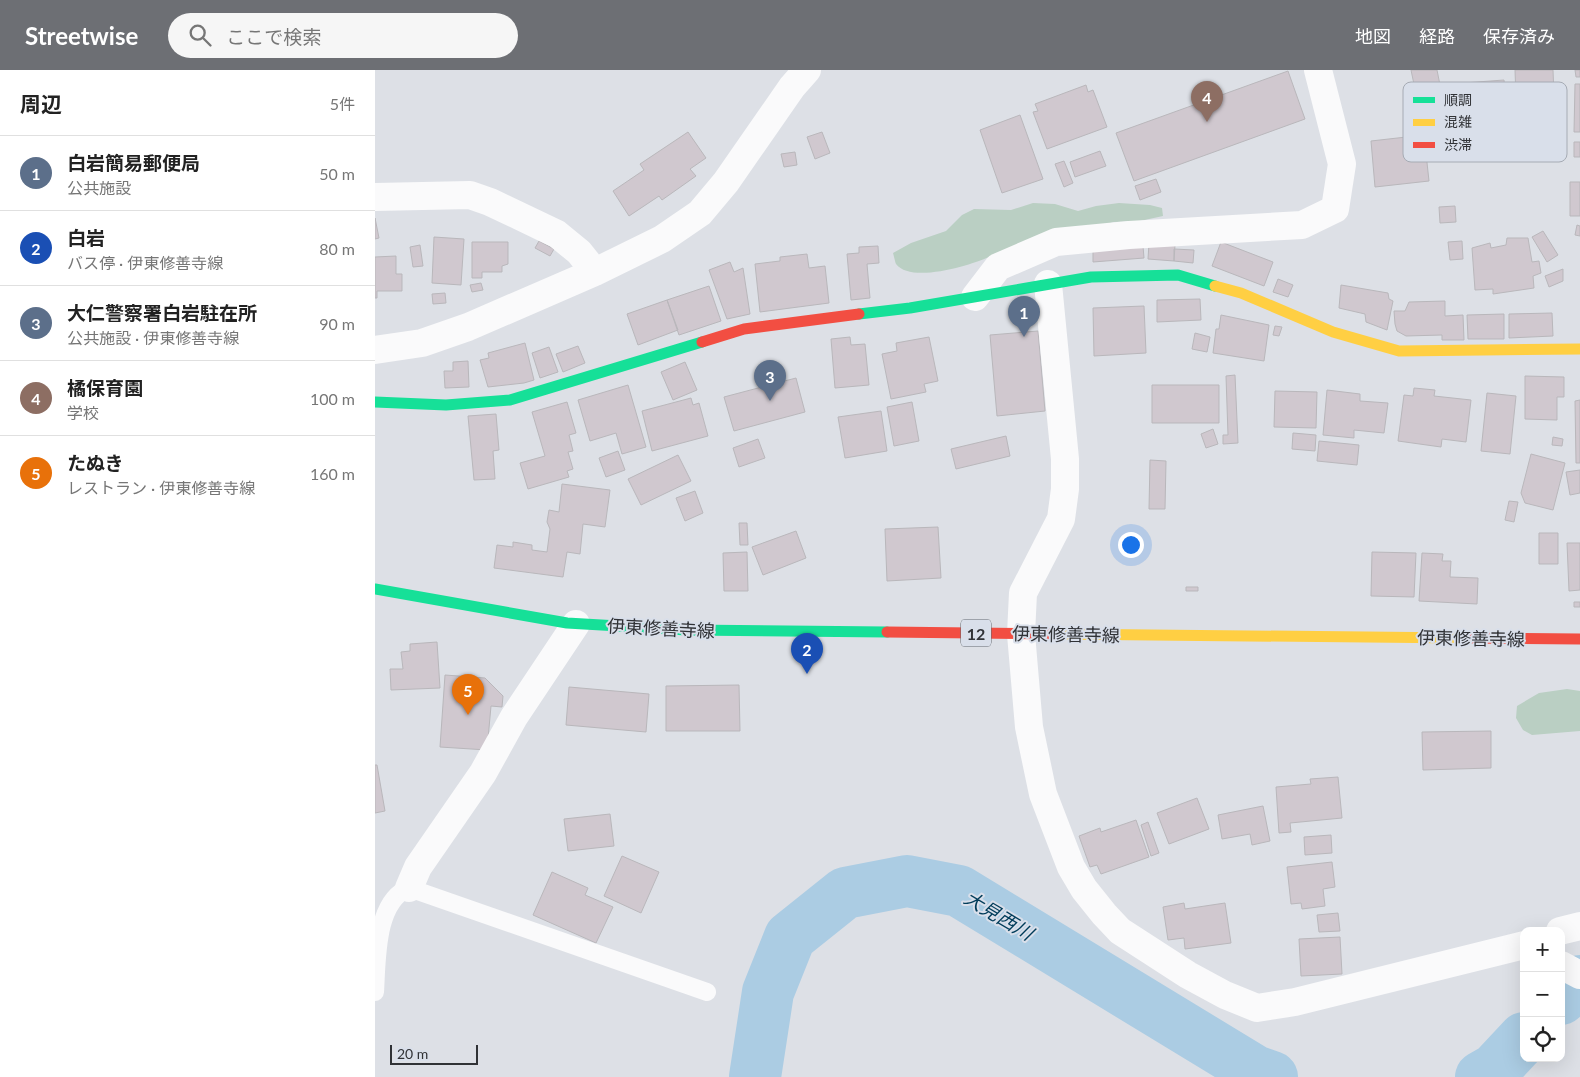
<!DOCTYPE html>
<html lang="ja">
<meta charset="utf-8">
<style>
body{margin:0;font-family:Lato,"Noto Sans JP",sans-serif;background:#f6f6f6;color:#222}
.controls{position:absolute;right:15px;bottom:15px;display:grid;overflow:hidden;border-radius:10px;box-shadow:0 5px 20px #0002}
.controls button{width:45px;height:45px;display:grid;place-items:center;padding:0;border:0;border-bottom:1px solid #e0e0e0;background:#fff;color:#222;font:25px sans-serif}
.scale{position:absolute;left:15px;bottom:12px;width:88px;box-sizing:border-box;padding-left:5px;border:2px solid #303236;border-top:0;font-size:14px;line-height:18px;white-space:nowrap;color:#303236;-webkit-text-stroke:4px #d9dfea;paint-order:stroke}
.you{position:absolute;left:755px;top:474px;width:18px;height:18px;margin:-12px;border:4px solid #fff;border-radius:50%;background:#1a73e8;box-shadow:0 0 0 8px #1a73e833}
.badge{display:grid;place-items:center;width:32px;height:32px;border-radius:50%;background:#6d6f74;color:#fff;font-size:16px;font-weight:700}
.pin{position:absolute;translate:-50% -41px;filter:drop-shadow(0 1px 2px #0008)}
.pin::after{content:'';position:absolute;top:26px;width:18px;height:15px;background:inherit;clip-path:polygon(0 0,100% 0,50% 100%)}
.list{margin:0;padding:0;list-style:none}
h2{display:flex;justify-content:space-between;align-items:center;height:65px;margin:0;padding:0 20px;font-size:21px}
h2 small{font-size:16px;font-weight:400;color:#767676}
.list li{display:grid;grid-template-columns:32px 1fr auto;gap:15px;align-items:center;box-sizing:border-box;height:75px;padding:0 20px;border-top:1px solid #e0e0e0}
.list b{display:block;font-size:19px;white-space:nowrap}
.list p{margin:0;font-size:16px;white-space:nowrap;color:#767676}
.list em{font-size:16px;font-style:normal;color:#767676}
.icon{flex:none;width:28px;height:28px;fill:none;stroke:currentColor;stroke-width:2;stroke-linecap:round;stroke-linejoin:round}
.map{position:relative;flex:none;width:1205px;height:1007px;overflow:hidden}
header{display:flex;align-items:center;gap:30px;box-sizing:border-box;height:70px;padding:0 25px;background:#6d6f74;color:#fff}
header strong{font-size:24px}
nav{display:flex;gap:28px;margin-inline-start:auto;font-size:18px}
.search{width:350px;height:45px;background:#f6f6f6;display:flex;align-items:center;gap:12px;box-sizing:border-box;padding:0 18px;border-radius:28px;color:#767676;font-size:19px}
main{display:flex}
aside{flex:1;background:#fff}
.map>svg:first-child{display:block}
.green{fill:#bacfc3}
.lines{fill:none;stroke-linecap:round;stroke-linejoin:round}
.river{stroke:#abcce3;stroke-width:52}
.building{fill:#d0c8cf;stroke:#b9b7bb}
.lane{stroke:#fafafb;stroke-width:18}
.street{stroke:#fafafb;stroke-width:28}
.fast{stroke:#16e098;stroke-width:11}
.slow{stroke:#ffcf43;stroke-width:11}
.jam{stroke:#f24e42;stroke-width:11}
.labels{text-anchor:middle;dominant-baseline:central;stroke-width:4;stroke-linejoin:round;paint-order:stroke}
.shield{fill:#d9dfea;stroke:#63666c;stroke-width:1}
.shield-label{font-size:16px;font-weight:bold;fill:#303236}
.street-label{font-size:18px;fill:#303236;stroke:#d9dfea}
.water-label{font-size:19px;font-style:italic;fill:#003c5a;stroke:#d9dfea}
.key{fill:#d9dfea;stroke:#a6abb4;stroke-width:1}
.key-label{font-size:14px;fill:#303236}
</style>
<header>
<strong>Streetwise</strong>
<div class="search"><svg class="icon" aria-label="search" viewBox="0 0 24 24"><circle cx="10" cy="10" r="6"/><path d="M15 15l6 6"/></svg>ここで検索</div>
<nav><a>地図</a><a>経路</a><a>保存済み</a></nav>
</header>
<main>
<aside>
<h2>周辺<small>5件</small></h2>
<ul class="list">
<li><span class="badge" style="background:#5c6f8a">1</span><div><b>白岩簡易郵便局</b><p>公共施設</p></div><em>50 m</em></li>
<li><span class="badge" style="background:#1a4fb4">2</span><div><b>白岩</b><p>バス停 · 伊東修善寺線</p></div><em>80 m</em></li>
<li><span class="badge" style="background:#5c6f8a">3</span><div><b>大仁警察署白岩駐在所</b><p>公共施設 · 伊東修善寺線</p></div><em>90 m</em></li>
<li><span class="badge" style="background:#8d6e63">4</span><div><b>橘保育園</b><p>学校</p></div><em>100 m</em></li>
<li><span class="badge" style="background:#e8710a">5</span><div><b>たぬき</b><p>レストラン · 伊東修善寺線</p></div><em>160 m</em></li>
</ul>
</aside>
<div class="map">
<svg width="1205" height="1007" viewBox="0 0 1205 1007">
<rect width="100%" height="100%" fill="#dde0e6"/>
<path class="green" d="M 658,133 L 680,134 L 703,141 L 721,136 L 744,133 L 775,135 L 787,138 L 788,146 L 765,151 L 739,152 L 614,187 C 596,195 536,214 521,194 C 520,192 519,186 518,183 L 536,173 L 571,161 L 587,145 L 599,139 L 636,140 Z
M 1192,619 L 1205,621 L 1205,661 L 1157,665 L 1148,660 L 1141,648 L 1142,636 L 1164,623 Z"/>
<g class="lines">
<path class="river" d="M 1186,929 L 1205,911
M 380,1007 L 393,922 L 415,867 L 470,823 L 532,811 L 584,821 L 880,1001 L 897,1007
M 1106,1007 L 1120,999 L 1149,968"/>
</g>
<path class="building" d="M 1036,0 L 1062,0 L 1065,15 L 1040,19 Z
M 1140,0 L 1178,0 L 1179,26 L 1141,28 Z
M 1200,0 L 1205,0 L 1205,7 L 1201,7 Z
M 913,1 L 930,49 L 759,111 L 741,63 Z
M 1129,10 L 1133,58 L 1099,60 L 1101,80 L 1077,82 L 1076,64 L 1063,65 L 1060,22 L 1075,21 L 1075,14 Z
M 1200,14 L 1205,14 L 1205,62 L 1199,62 Z
M 711,15 L 713,22 L 718,20 L 732,57 L 672,79 L 658,42 L 663,41 L 660,34 Z
M 645,45 L 668,109 L 627,123 L 605,60 Z
M 313,62 L 331,88 L 315,99 L 321,106 L 287,130 L 284,126 L 254,146 L 238,121 L 269,100 L 265,94 Z
M 447,62 L 455,83 L 440,89 L 432,67 Z
M 1049,65 L 1054,111 L 1000,117 L 996,71 Z
M 1199,72 L 1205,72 L 1205,87 L 1199,87 Z
M 725,81 L 731,96 L 700,107 L 695,92 Z
M 420,82 L 422,95 L 409,97 L 406,84 Z
M 689,91 L 698,113 L 689,117 L 680,94 Z
M 781,109 L 786,122 L 765,130 L 760,116 Z
M 1195,112 L 1205,112 L 1205,146 L 1195,146 Z
M 1080,136 L 1081,152 L 1065,153 L 1064,137 Z
M 0,148 L 4,168 L 0,169 Z
M 1202,155 L 1205,156 L 1205,166 L 1200,165 Z
M 1168,161 L 1183,185 L 1172,192 L 1157,167 Z
M 59,167 L 89,169 L 86,215 L 57,213 Z
M 1132,168 L 1153,168 L 1157,192 L 1164,191 L 1166,203 L 1158,206 L 1159,218 L 1118,224 L 1118,219 L 1100,220 L 1097,178 L 1115,173 L 1116,178 L 1131,175 Z
M 164,171 L 179,179 L 175,186 L 160,178 Z
M 1087,171 L 1088,189 L 1075,190 L 1073,172 Z
M 97,172 L 133,172 L 133,194 L 127,196 L 127,202 L 107,202 L 107,208 L 97,208 Z
M 846,172 L 898,192 L 889,216 L 837,196 Z
M 774,173 L 800,175 L 799,191 L 773,189 Z
M 45,175 L 48,196 L 38,197 L 35,177 Z
M 503,176 L 504,193 L 492,194 L 495,228 L 476,230 L 472,184 L 484,183 L 484,177 Z
M 768,176 L 769,188 L 718,192 L 718,180 Z
M 799,179 L 819,180 L 818,193 L 799,191 Z
M 432,184 L 434,198 L 450,196 L 454,233 L 385,242 L 380,194 L 405,191 L 405,187 Z
M 21,186 L 21,204 L 27,204 L 27,221 L 2,221 L 2,228 L 0,228 L 0,187 Z
M 355,192 L 359,202 L 368,198 L 375,244 L 352,249 L 334,200 Z
M 1188,199 L 1188,211 L 1174,217 L 1170,206 Z
M 903,209 L 918,215 L 913,227 L 898,222 Z
M 106,213 L 108,220 L 97,222 L 95,215 Z
M 966,215 L 1013,223 L 1014,229 L 1018,231 L 1012,260 L 991,252 L 990,244 L 964,238 Z
M 334,216 L 346,251 L 304,265 L 292,230 Z
M 70,223 L 71,233 L 58,234 L 57,224 Z
M 825,229 L 826,250 L 782,252 L 782,230 Z
M 292,230 L 303,260 L 263,275 L 252,244 Z
M 1070,231 L 1070,246 L 1088,245 L 1089,270 L 1067,270 L 1067,265 L 1031,266 L 1022,261 L 1020,254 L 1019,241 L 1030,241 L 1034,232 Z
M 769,236 L 771,283 L 719,286 L 718,238 Z
M 1177,243 L 1178,266 L 1134,268 L 1134,244 Z
M 1129,244 L 1129,269 L 1093,269 L 1092,245 Z
M 846,245 L 894,255 L 889,291 L 838,283 L 841,259 L 844,259 Z
M 900,256 L 907,257 L 904,266 L 898,265 Z
M 663,261 L 670,341 L 622,346 L 615,265 Z
M 820,263 L 835,267 L 832,282 L 817,279 Z
M 475,267 L 476,275 L 490,274 L 494,315 L 460,318 L 456,269 Z
M 554,267 L 563,311 L 549,314 L 551,322 L 516,329 L 507,284 L 522,281 L 521,273 Z
M 150,273 L 159,310 L 149,313 L 113,317 L 105,290 L 114,288 L 113,283 Z
M 203,276 L 210,293 L 188,302 L 181,284 Z
M 174,277 L 183,302 L 165,308 L 157,283 Z
M 93,291 L 94,317 L 70,318 L 69,301 L 78,301 L 78,292 Z
M 310,292 L 322,320 L 298,330 L 286,302 Z
M 860,305 L 863,373 L 848,374 L 848,365 L 853,365 L 851,306 Z
M 1150,306 L 1189,307 L 1189,327 L 1182,327 L 1182,350 L 1150,349 Z
M 421,308 L 430,342 L 359,361 L 349,327 Z
M 253,315 L 271,377 L 247,384 L 241,363 L 215,371 L 203,330 Z
M 777,315 L 844,315 L 844,353 L 777,353 Z
M 1039,318 L 1060,320 L 1059,326 L 1096,330 L 1091,372 L 1067,369 L 1066,377 L 1023,371 L 1029,325 L 1038,326 Z
M 952,320 L 985,324 L 985,331 L 1013,333 L 1009,363 L 979,360 L 979,368 L 948,365 Z
M 900,321 L 942,322 L 941,358 L 899,357 Z
M 1112,323 L 1141,326 L 1135,384 L 1106,381 Z
M 316,328 L 318,335 L 324,333 L 333,366 L 277,381 L 267,341 Z
M 1205,330 L 1205,393 L 1201,393 L 1200,331 Z
M 192,332 L 201,363 L 194,365 L 198,381 L 193,382 L 198,399 L 192,401 L 194,407 L 153,419 L 145,393 L 170,386 L 157,342 Z
M 537,332 L 544,371 L 519,376 L 512,337 Z
M 506,341 L 512,381 L 470,388 L 463,347 Z
M 121,344 L 124,380 L 118,381 L 120,409 L 99,410 L 93,346 Z
M 838,359 L 843,374 L 831,378 L 826,364 Z
M 918,363 L 941,365 L 940,381 L 917,379 Z
M 631,366 L 635,386 L 581,399 L 576,379 Z
M 1178,367 L 1188,369 L 1187,376 L 1177,375 Z
M 383,369 L 390,388 L 364,397 L 358,378 Z
M 944,371 L 984,375 L 982,395 L 942,391 Z
M 243,381 L 250,400 L 231,407 L 224,388 Z
M 1156,384 L 1190,393 L 1178,440 L 1150,433 L 1146,423 Z
M 303,385 L 316,411 L 266,435 L 253,409 Z
M 775,390 L 791,391 L 790,439 L 774,439 Z
M 1205,400 L 1205,423 L 1195,425 L 1191,402 Z
M 187,414 L 235,420 L 230,457 L 208,454 L 205,484 L 192,482 L 188,507 L 119,498 L 122,475 L 138,477 L 138,472 L 157,475 L 157,480 L 172,482 L 175,459 L 172,452 L 174,440 L 184,442 Z
M 320,421 L 328,443 L 310,451 L 301,428 Z
M 1134,431 L 1143,432 L 1139,452 L 1130,450 Z
M 364,453 L 372,453 L 373,475 L 365,475 Z
M 563,457 L 566,508 L 512,511 L 510,459 Z
M 421,461 L 431,488 L 388,505 L 377,477 Z
M 1164,463 L 1183,463 L 1183,494 L 1164,494 Z
M 1192,473 L 1205,473 L 1205,520 L 1194,521 Z
M 372,482 L 373,521 L 349,521 L 348,483 Z
M 997,482 L 1041,483 L 1039,527 L 996,526 Z
M 1047,483 L 1068,484 L 1067,491 L 1076,491 L 1075,507 L 1103,508 L 1102,534 L 1044,531 Z
M 811,517 L 823,517 L 823,521 L 811,521 Z
M 1199,532 L 1205,532 L 1205,537 L 1199,537 Z
M 62,572 L 65,618 L 16,620 L 15,599 L 28,599 L 26,582 L 35,581 L 35,574 Z
M 70,605 L 110,608 L 128,626 L 127,637 L 116,636 L 112,680 L 65,677 Z
M 364,615 L 365,661 L 291,661 L 291,616 Z
M 194,617 L 274,624 L 271,662 L 191,655 Z
M 1116,661 L 1116,698 L 1048,700 L 1047,662 Z
M 0,695 L 2,695 L 10,741 L 0,743 Z
M 963,707 L 967,748 L 915,753 L 916,762 L 904,763 L 901,717 L 936,714 L 935,709 Z
M 822,728 L 834,759 L 794,774 L 782,743 Z
M 888,736 L 895,771 L 877,775 L 875,764 L 847,769 L 843,745 Z
M 235,744 L 239,776 L 193,781 L 189,749 Z
M 761,750 L 774,787 L 726,804 L 722,795 L 715,797 L 704,766 L 725,758 L 726,762 Z
M 773,752 L 784,783 L 776,786 L 766,755 Z
M 956,765 L 957,783 L 930,785 L 929,767 Z
M 247,786 L 284,802 L 266,843 L 229,826 Z
M 957,792 L 960,817 L 948,819 L 950,836 L 927,839 L 926,833 L 916,834 L 912,797 Z
M 177,802 L 213,818 L 210,825 L 238,837 L 221,873 L 158,845 Z
M 809,833 L 810,839 L 850,833 L 856,873 L 810,879 L 809,868 L 793,870 L 788,837 Z
M 963,843 L 965,861 L 944,862 L 942,845 Z
M 965,867 L 967,904 L 926,906 L 924,869 Z"/>
<g class="lines">
<path class="lane" d="M 0,922 C 2,891 0,831 34,818 L 332,922"/>
<path class="street" d="M 0,127 L 95,125 L 115,132 L 182,164 L 204,182 L 220,202
M 673,214 L 690,389 L 690,419 L 686,449 L 648,523 L 646,564 L 654,657 L 668,724 L 696,797 L 709,819 L 729,844 L 745,861 L 813,905 L 850,925 L 882,938 L 920,932 L 1149,875
M 600,227 L 623,197 L 681,172 L 754,165 L 927,155 L 960,139 L 967,94 L 943,0
M 0,280 L 47,273 L 93,257 L 220,202 L 287,169 L 325,143 L 351,112 L 417,17 L 432,0
M 34,818 L 43,797 L 108,703 L 139,647 L 201,554
M 1185,861 L 1205,856
M 1186,895 L 1205,905"/>
<path class="fast" d="M 484,244 L 535,238 L 716,207 L 803,205 L 840,216
M 0,332 L 71,335 L 135,330 L 327,272
M 0,519 L 192,553 L 312,560 L 512,562"/>
<path class="slow" d="M 840,216 L 866,223 L 958,262 L 1024,281 L 1205,279
M 680,564 L 1088,568"/>
<path class="jam" d="M 327,272 L 369,259 L 484,244
M 512,562 L 680,564
M 1088,568 L 1205,569"/>
</g>
<g class="labels">
<rect class="shield" x="586" y="549.5" width="30" height="27" rx="4"/>
<g class="shield-label">
<text x="601" y="563">12</text>
</g>
<g class="street-label">
<text transform="translate(286 558) rotate(3)">伊東修善寺線</text>
<text transform="translate(691 564) rotate(1)">伊東修善寺線</text>
<text transform="translate(1096 568) rotate(1)">伊東修善寺線</text>
</g>
<g class="water-label">
<text transform="translate(624 845) rotate(31)">大見西川</text>
</g>
</g>
<rect x="1028" y="12" width="164" height="80" rx="8" class="key"/>
<rect x="1038" y="27" width="22" height="6" fill="#16e098"/>
<rect x="1038" y="49" width="22" height="7" fill="#ffcf43"/>
<rect x="1038" y="72" width="22" height="6" fill="#f24e42"/>
<g class="key-label">
<text x="1069" y="35">順調</text>
<text x="1069" y="57">混雑</text>
<text x="1069" y="80">渋滞</text>
</g>
</svg>
<div class="controls">
<button>+</button>
<button>−</button>
<button><svg class="icon" aria-label="locate" viewBox="0 0 24 24"><circle cx="12" cy="12" r="6"/><path d="M12 2v4M12 18v4M2 12h4M18 12h4"/></svg></button>
</div>
<div class="scale">20 m</div>
<div class="you"></div>
<div class="pin badge" style="left:649px;top:267px;background:#5c6f8a">1</div>
<div class="pin badge" style="left:432px;top:604px;background:#1a4fb4">2</div>
<div class="pin badge" style="left:395px;top:331px;background:#5c6f8a">3</div>
<div class="pin badge" style="left:832px;top:52px;background:#8d6e63">4</div>
<div class="pin badge" style="left:93px;top:645px;background:#e8710a">5</div>
</div>
</main>
